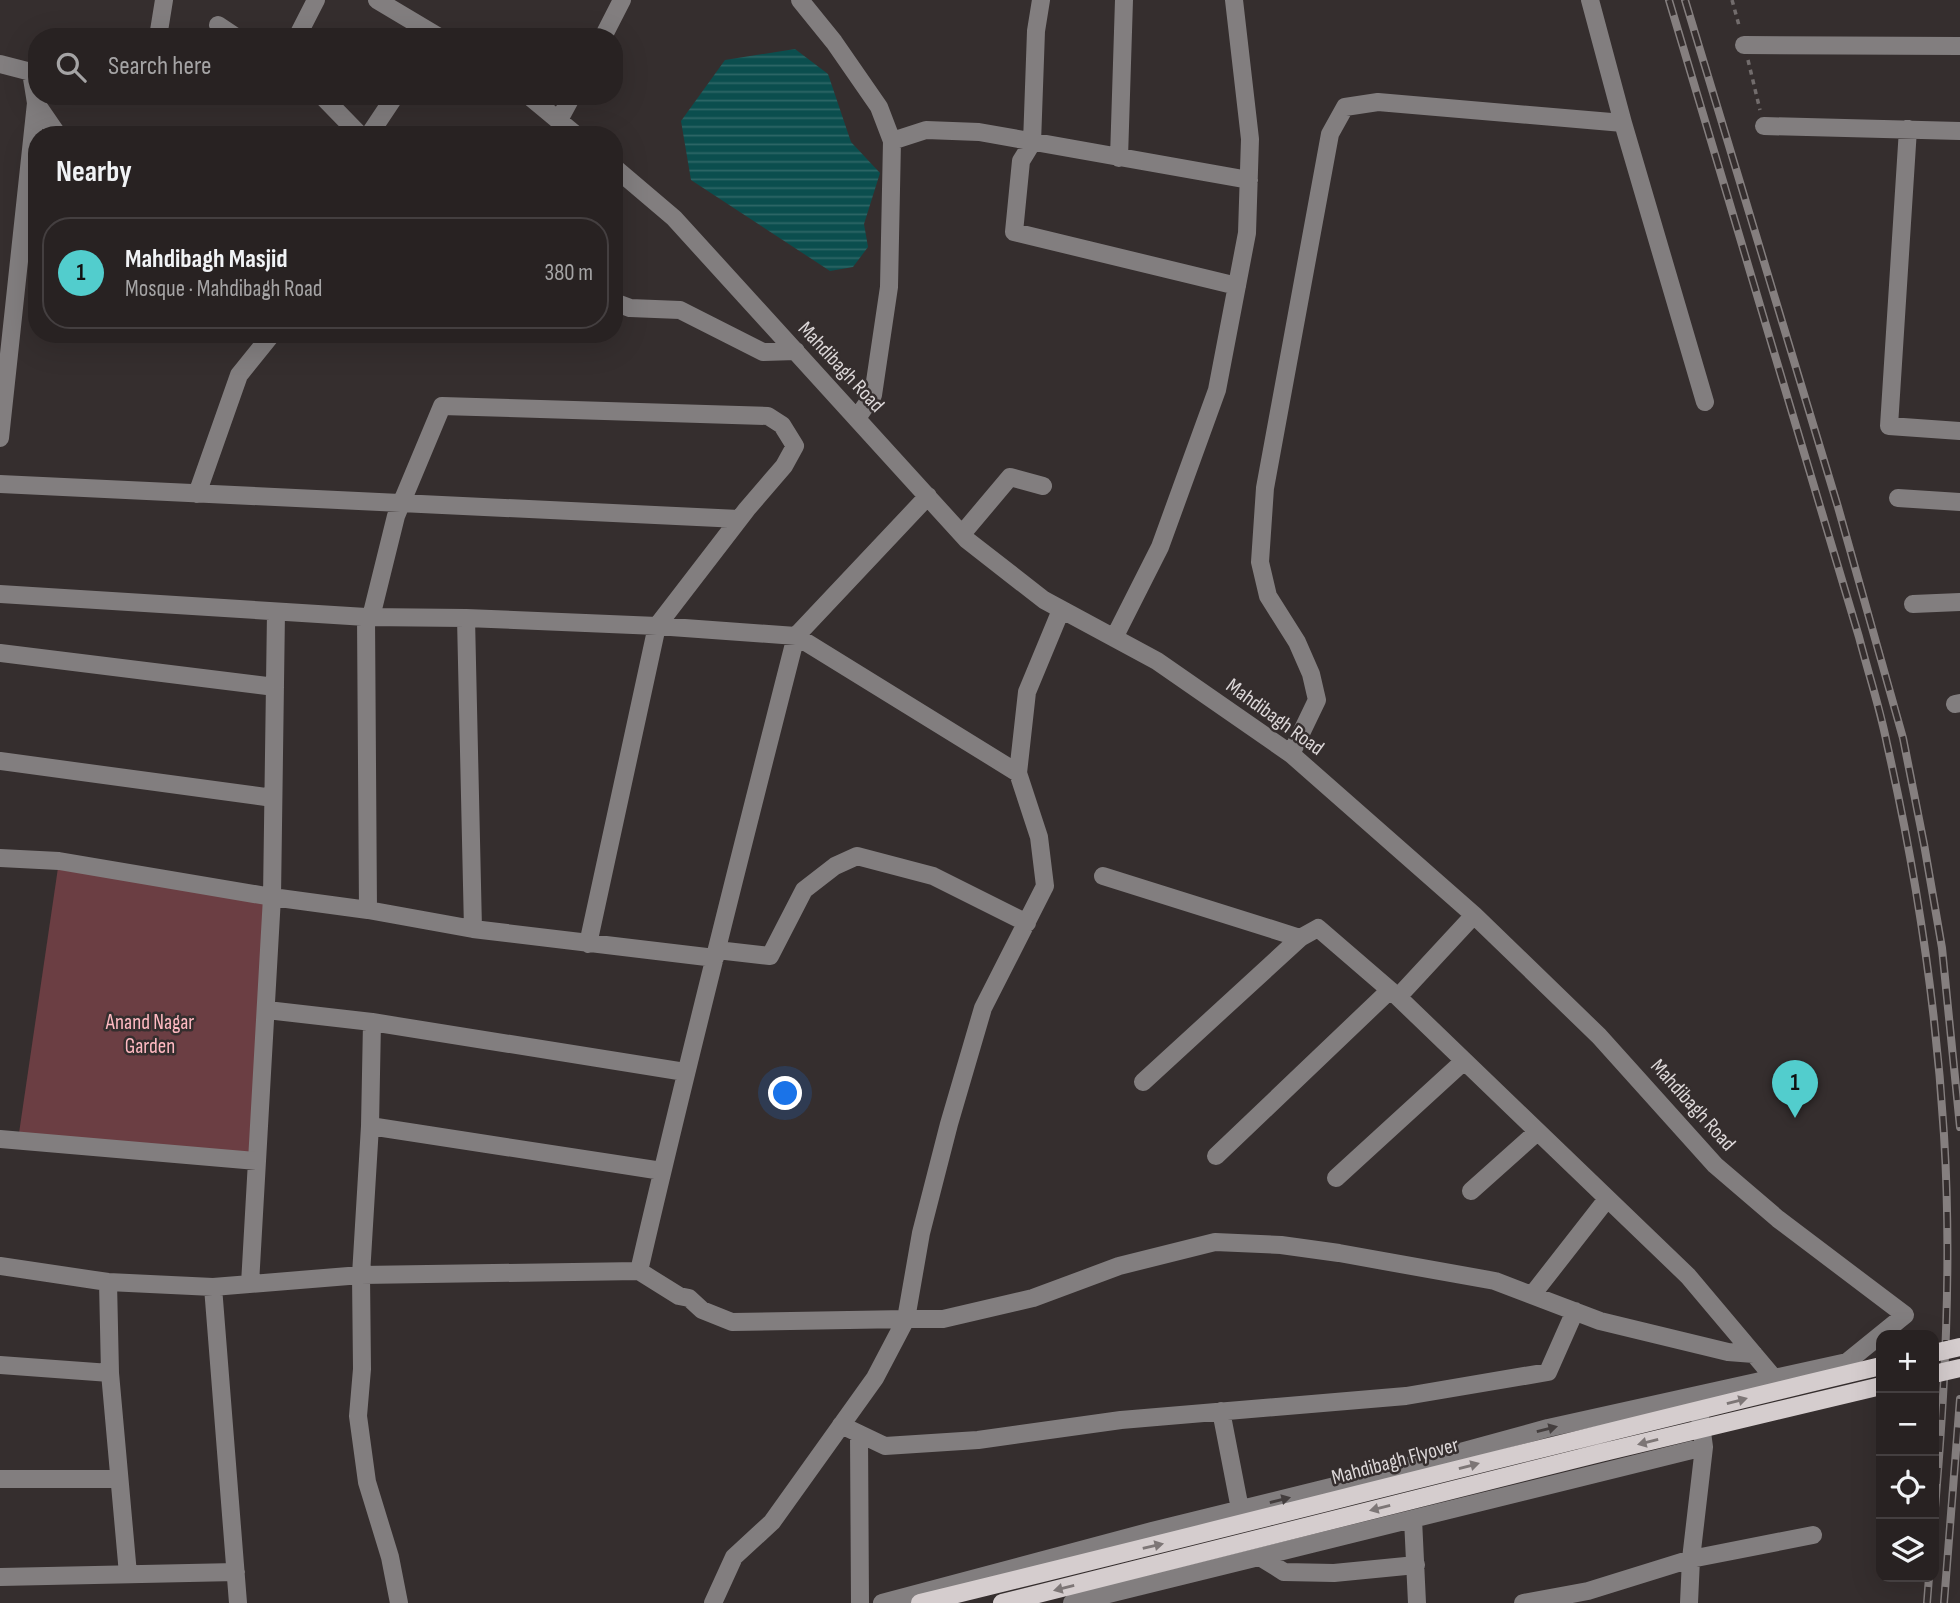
<!DOCTYPE html>
<meta charset="utf-8">
<style>
body{margin:0;font-family:"Sofia Sans Condensed",sans-serif;background:#302a2a;color:#f1f3f6}
.controls{position:absolute;right:21px;bottom:21px;display:grid;overflow:hidden;border-radius:14px;box-shadow:0 7px 28px #0002}
.controls button{width:63px;height:63px;display:grid;place-items:center;padding:0;border:0;border-bottom:2px solid #443f40;background:#282222;color:#f1f3f6;font:35px sans-serif}
.you{position:absolute;left:786px;top:1094px;width:24px;height:24px;margin:-18px;border:5px solid #fff;border-radius:50%;background:#1a73e8;box-shadow:0 0 0 10px #1a73e833}
.badge{display:grid;place-items:center;width:46px;height:46px;border-radius:50%;background:#52cdcd;color:#111;font-size:23px;font-weight:700}
.pin{position:absolute;translate:-50% -58px;filter:drop-shadow(0 2px 4px #0008)}
.pin::after{content:'';position:absolute;top:37px;width:24px;height:21px;background:inherit;clip-path:polygon(0 0,100% 0,50% 100%)}
.list{margin:0;padding:0;list-style:none}
h2{display:flex;justify-content:space-between;align-items:center;height:91px;margin:0;padding:0 28px;font-size:30px}
h2 small{font-size:23px;font-weight:400;color:#a5a4a5}
.list li{display:grid;grid-template-columns:46px 1fr auto;gap:21px;align-items:center;box-sizing:border-box;height:112px;margin:0 14px 14px;padding:0 14px;border:2px solid #443f40;border-radius:28px}
.list b{display:block;font-size:26px;white-space:nowrap}
.list p{margin:0;font-size:23px;white-space:nowrap;color:#a5a4a5}
.list em{font-size:23px;font-style:normal;color:#a5a4a5}
.icon{flex:none;width:38px;height:38px;fill:none;stroke:currentColor;stroke-width:2;stroke-linecap:round;stroke-linejoin:round}
.map{position:relative;flex:none;width:1960px;height:1603px;overflow:hidden}
.search{position:absolute;background:#282222;box-shadow:0 7px 28px #0002;left:28px;top:28px;width:595px;height:77px;display:flex;align-items:center;gap:18px;box-sizing:border-box;padding:0 24px;border-radius:28px;color:#a5a4a5;font-size:26px}
.panel{position:absolute;background:#282222;box-shadow:0 7px 28px #0002;left:28px;top:126px;width:595px;height:217px;border-radius:28px}
.map>svg:first-child{display:block}
.green{fill:#6b3e43}
.water{fill:url(#water-rules)}
.lines{fill:none;stroke-linecap:round;stroke-linejoin:round}
.path{stroke:#726c6c;stroke-width:3.5;stroke-dasharray:5 5;stroke-linecap:butt}
.minor{stroke:#827e7f;stroke-width:18}
.rail-casing{stroke:#857f7f;stroke-width:8}
.rail{stroke:#352e2e;stroke-width:5;stroke-dasharray:16;stroke-linecap:butt}
.major-bridge{stroke:#d5cdce;stroke-width:18}
.oneway{fill:#7d7676}
.oneway2{fill:#443e3e}
.labels{text-anchor:middle;dominant-baseline:central;stroke-width:5;stroke-linejoin:round;paint-order:stroke}
.street-label{font-size:21px;fill:#dcd7d8;stroke:#352e2e}
.park-label{font-size:21px;fill:#ffbac2;stroke:#352e2e}
</style>
<div class="map">
<svg width="1960" height="1603" viewBox="0 0 1960 1603">
<defs>
<pattern id="water-rules" width="6" height="5" patternUnits="userSpaceOnUse" patternTransform="scale(1.75)"><rect width="6" height="5" fill="#0b4e4e"/><path d="M0 2.5h6" fill="none" stroke="#2e6767"/></pattern>
</defs>
<rect width="100%" height="100%" fill="#352e2e"/>
<path class="green" d="M 59,861 L 272,897 L 257,1161 L 18,1140 Z"/>
<path class="water" d="M 795,49 L 828,74 L 851,142 L 880,173 L 864,224 L 868,247 L 853,267 L 830,271 L 691,180 L 681,121 L 725,60 Z"/>
<g class="lines">
<path class="path" d="M 1732,0 L 1740,29
M 1748,60 L 1760,110"/>
<path class="minor" d="M 377,0 L 439,37
M 800,0 L 834,42 L 879,107 L 892,141
M 1041,0 L 1036,31 L 1032,143 L 1021,161 L 1014,232 L 1237,286
M 218,25 L 236,37
M 158,37 L 164,0
M 297,37 L 316,0
M 603,37 L 622,0
M 1744,45 L 1960,46
M 0,64 L 31,72 L 36,103
M 322,96 L 360,135
M 529,96 L 576,135
M 559,120 L 572,96
M 1623,123 L 1705,402
M 1764,126 L 1960,131
M 1908,129 L 1889,426 L 1960,431
M 369,135 L 395,96
M 1119,158 L 1124,0
M 614,167 L 674,218 L 967,540 L 1044,600 L 1157,661 L 1291,754 L 1474,915 L 1599,1036 L 1715,1165 L 1778,1219 L 1905,1315 L 1847,1362 L 1548,1428 L 1347,1483 L 1152,1531 L 882,1603
M 614,302 L 630,308 L 680,310 L 763,352 L 796,351
M 857,418 L 873,395 L 889,287 L 892,141 L 926,130 L 979,132 L 1249,180
M 0,438 L 36,103 L 58,135
M 0,484 L 739,519
M 197,494 L 239,375 L 272,334
M 928,496 L 796,636 L 1018,773 L 1027,692 L 1061,610
M 1898,498 L 1960,502
M 962,534 L 1010,477 L 1043,486
M 0,594 L 366,617 L 466,618
M 1913,604 L 1960,602
M 276,612 L 272,897 L 368,910
M 366,617 L 368,910 L 473,929
M 371,617 L 396,516 L 442,406 L 768,416 L 782,425 L 795,446 L 784,466 L 747,509 L 657,626 L 588,944
M 1114,638 L 1160,547 L 1217,390 L 1247,233 L 1250,139 L 1234,0
M 0,653 L 275,687
M 1955,704 L 1960,703
M 1291,754 L 1317,700 L 1311,674 L 1297,642 L 1268,596 L 1260,562 L 1265,488 L 1330,134 L 1345,107 L 1378,102 L 1623,123 L 1590,0
M 0,761 L 273,798
M 0,858 L 59,861 L 272,897 L 257,1161 L 0,1139
M 1103,876 L 1300,938
M 1474,915 L 1398,997 L 1688,1276 L 1774,1378
M 717,950 L 770,956 L 804,890 L 835,866 L 857,856 L 933,876 L 1027,923
M 267,1010 L 372,1022
M 1143,1082 L 1300,938 L 1318,928 L 1398,997
M 370,1126 L 662,1171
M 1216,1156 L 1390,990
M 1336,1178 L 1464,1061
M 1471,1191 L 1537,1132
M 0,1266 L 108,1282 L 213,1287
M 639,1271 L 679,1296 L 689,1298 L 702,1310 L 732,1322 L 906,1319 L 921,1233 L 949,1124 L 983,1008 L 1045,886 L 1039,837 L 1018,773
M 108,1282 L 110,1373 L 128,1574
M 250,1284 L 257,1161
M 1532,1295 L 1607,1199
M 0,1365 L 110,1373
M 1221,1411 L 1240,1509
M 841,1425 L 885,1446 L 978,1440 L 1121,1420 L 1406,1396 L 1548,1372 L 1575,1311
M 859,1434 L 860,1603
M 0,1479 L 119,1479
M 1413,1519 L 1417,1603
M 1260,1557 L 1284,1572 L 1334,1573 L 1416,1565
M 0,1577 L 236,1572
M 238,1603 L 213,1287 L 361,1275 L 639,1271 C 688,1059 742,847 796,636 L 657,626 L 466,618 L 473,929 L 715,958
M 399,1603 L 390,1557 L 367,1482 L 358,1416 L 362,1369 L 361,1275 L 370,1126 L 372,1022 L 685,1072
M 713,1603 L 734,1557 L 772,1522 L 875,1378 L 906,1319 L 943,1319 L 1033,1298 L 1119,1266 L 1215,1242 L 1281,1245 L 1339,1253 L 1495,1281 L 1600,1321 L 1728,1352 L 1754,1354
M 1072,1603 L 1704,1447
M 1523,1603 L 1588,1591 L 1691,1559 L 1813,1535
M 1689,1603 L 1691,1559 L 1704,1447 L 1697,1396"/>
<defs>
<path id="rail" d="M 1669,0 L 1859,637 C 1868,672 1880,708 1887,744 C 1916,872 1936,1004 1944,1135 C 1952,1263 1945,1393 1934,1520
M 1685,0 L 1838,507 L 1903,738 L 1924,844 L 1942,948 L 1960,1127
M 1927,1603 L 1929,1577
M 1944,1603 L 1960,1399"/>
</defs>
<use href="#rail" class="rail-casing"/>
<use href="#rail" class="rail"/>
<path class="major-bridge" d="M 1934,1353 L 1960,1347
M 1934,1374 L 1960,1368
M 920,1603 C 1241,1525 1560,1442 1881,1366
M 1002,1603 L 1600,1453 L 1881,1386"/>
</g>
<defs><path id="oneway-solid" d="M-6-.8H1V-3.2L6.5 0L1 3.2V.8H-6Z" transform="scale(1.75)"/></defs>
<g class="oneway">
<use href="#oneway-solid" transform="translate(1737 1401) rotate(-15)"/>
<use href="#oneway-solid" transform="translate(1648 1442) rotate(166)"/>
<use href="#oneway-solid" transform="translate(1469 1466) rotate(-15)"/>
<use href="#oneway-solid" transform="translate(1380 1508) rotate(166)"/>
<use href="#oneway-solid" transform="translate(1153 1546) rotate(-13)"/>
<use href="#oneway-solid" transform="translate(1064 1588) rotate(166)"/>
</g>
<g class="oneway2">
<use href="#oneway-solid" transform="translate(1547 1429) rotate(-14)"/>
<use href="#oneway-solid" transform="translate(1280 1500) rotate(-14)"/>
</g>
<g class="labels">
<g class="street-label">
<text transform="translate(841 367) rotate(47)">Mahdibagh Road</text>
<text transform="translate(1275 717) rotate(36)">Mahdibagh Road</text>
<text transform="translate(1693 1105) rotate(48)">Mahdibagh Road</text>
<text transform="translate(1395 1461) rotate(-15)">Mahdibagh Flyover</text>
</g>
<g class="park-label">
<text x="150" y="1022">Anand Nagar<tspan x="150" dy="24">Garden</tspan></text>
</g>
</g>
</svg>
<div class="controls">
<button>+</button>
<button>−</button>
<button><svg class="icon" aria-label="locate" viewBox="0 0 24 24"><circle cx="12" cy="12" r="6"/><path d="M12 2v4M12 18v4M2 12h4M18 12h4"/></svg></button>
<button><svg class="icon" aria-label="layers" viewBox="0 0 24 24"><path d="M12 4l9 5-9 5-9-5zM3 14l9 5 9-5"/></svg></button>
</div>
<div class="you"></div>
<div class="pin badge" style="left:1795px;top:1118px">1</div>
<div class="search"><svg class="icon" aria-label="search" viewBox="0 0 24 24"><circle cx="10" cy="10" r="6"/><path d="M15 15l6 6"/></svg>Search here</div>
<section class="panel">
<h2>Nearby<small></small></h2>
<ul class="list">
<li><span class="badge">1</span><div><b>Mahdibagh Masjid</b><p>Mosque · Mahdibagh Road</p></div><em>380 m</em></li>
</ul>
</section>
</div>
